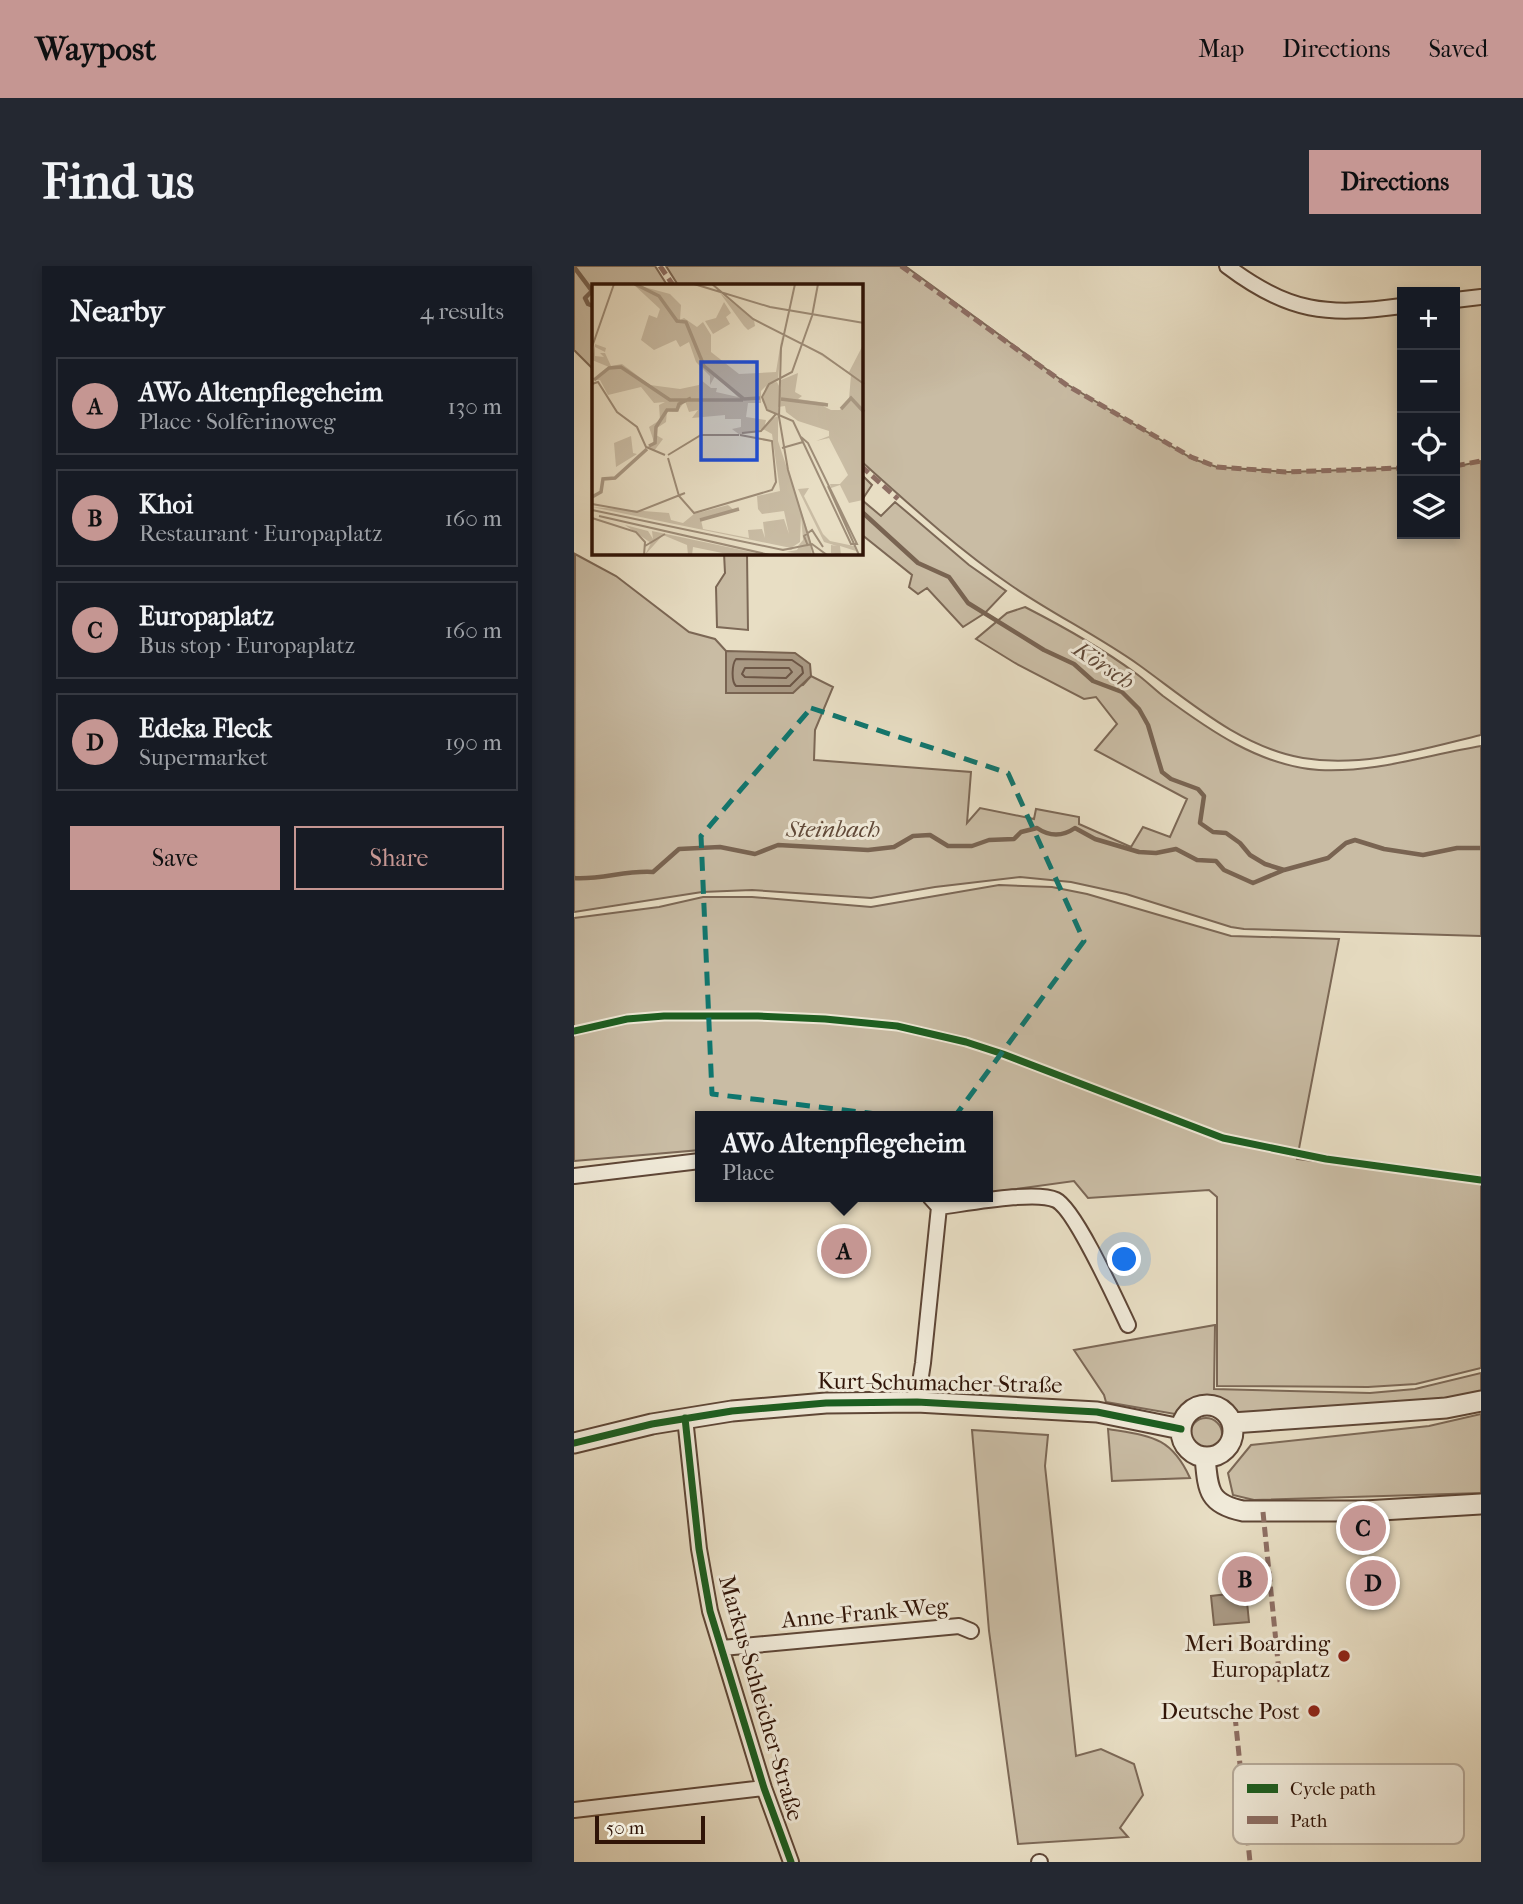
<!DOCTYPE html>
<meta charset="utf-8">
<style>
body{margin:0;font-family:"IM FELL French Canon",serif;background:#242831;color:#f1f3f6}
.controls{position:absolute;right:21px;top:21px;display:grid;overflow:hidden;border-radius:0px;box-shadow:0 4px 10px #0003}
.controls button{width:63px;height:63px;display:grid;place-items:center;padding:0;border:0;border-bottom:2px solid #363941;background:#171b24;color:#f1f3f6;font:35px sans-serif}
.scale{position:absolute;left:21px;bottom:18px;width:110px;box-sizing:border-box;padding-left:7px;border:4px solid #301407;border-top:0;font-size:19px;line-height:24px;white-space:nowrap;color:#301407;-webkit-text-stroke:5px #f0ead9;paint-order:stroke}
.you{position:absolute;left:551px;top:994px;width:24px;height:24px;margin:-18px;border:5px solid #fff;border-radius:50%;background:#1a73e8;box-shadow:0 0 0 10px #1a73e833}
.badge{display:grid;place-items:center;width:46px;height:46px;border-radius:50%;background:#c59692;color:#111;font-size:23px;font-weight:700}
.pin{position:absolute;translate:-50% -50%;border:4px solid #fff;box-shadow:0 2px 7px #0006}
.popup{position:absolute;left:121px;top:845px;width:298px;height:91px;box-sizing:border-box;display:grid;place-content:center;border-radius:0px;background:#171b24;filter:drop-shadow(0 2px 5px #0005);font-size:23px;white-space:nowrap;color:#9ea1a6}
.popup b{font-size:26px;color:#f1f3f6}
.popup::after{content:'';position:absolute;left:50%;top:100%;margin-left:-14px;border:14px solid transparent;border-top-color:#171b24}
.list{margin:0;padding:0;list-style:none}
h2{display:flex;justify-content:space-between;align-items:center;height:91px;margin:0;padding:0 28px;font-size:30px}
h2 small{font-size:23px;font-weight:400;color:#9ea1a6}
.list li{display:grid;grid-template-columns:46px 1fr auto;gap:21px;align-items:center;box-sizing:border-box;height:98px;margin:0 14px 14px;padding:0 14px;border:2px solid #363941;border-radius:0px}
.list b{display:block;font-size:26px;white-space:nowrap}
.list p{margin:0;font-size:23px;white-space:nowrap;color:#9ea1a6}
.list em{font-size:23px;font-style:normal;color:#9ea1a6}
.actions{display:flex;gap:14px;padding:21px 28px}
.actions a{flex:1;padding:16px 0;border:2px solid #c59692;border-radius:0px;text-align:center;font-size:24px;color:#c59692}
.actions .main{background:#c59692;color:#111}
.icon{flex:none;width:38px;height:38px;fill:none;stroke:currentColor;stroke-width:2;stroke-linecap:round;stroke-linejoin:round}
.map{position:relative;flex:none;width:907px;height:1596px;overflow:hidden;border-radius:0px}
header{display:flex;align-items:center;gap:42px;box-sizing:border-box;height:98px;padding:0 35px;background:#c59692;color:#111}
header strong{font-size:33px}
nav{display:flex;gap:38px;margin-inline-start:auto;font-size:24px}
.intro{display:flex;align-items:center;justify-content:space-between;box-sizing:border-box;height:168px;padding:0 42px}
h1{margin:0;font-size:49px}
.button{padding:18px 32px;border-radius:0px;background:#c59692;color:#111;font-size:24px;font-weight:700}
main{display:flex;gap:42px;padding:0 42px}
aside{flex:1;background:#171b24;border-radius:0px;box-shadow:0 4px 10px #0003}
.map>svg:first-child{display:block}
.green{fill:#c9bca4;stroke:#7c6856;stroke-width:2}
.water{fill:#a99984;stroke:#796452;stroke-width:2}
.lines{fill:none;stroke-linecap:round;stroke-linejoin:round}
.shore{stroke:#6c5646;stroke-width:2}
.stream{stroke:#796452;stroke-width:4.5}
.minor-casing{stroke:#5e4636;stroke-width:18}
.tertiary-casing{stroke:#5e4636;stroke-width:23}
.minor{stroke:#f0ead9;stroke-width:14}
.tertiary{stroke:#f0ead9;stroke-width:19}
.quiet{stroke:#8d6e63;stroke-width:5;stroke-dasharray:10 5;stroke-linecap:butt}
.cycleway-casing{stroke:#f0ead9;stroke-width:11}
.cycleway{stroke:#1b5e20;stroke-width:7}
.marked{fill:none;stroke:#0f766e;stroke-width:5;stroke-dasharray:14 9;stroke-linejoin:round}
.poi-dot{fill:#8f2418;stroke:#f0ead9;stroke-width:2.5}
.labels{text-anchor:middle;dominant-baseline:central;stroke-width:6;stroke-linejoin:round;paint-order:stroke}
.street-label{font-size:23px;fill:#301407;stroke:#f0ead9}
.poi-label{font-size:23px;fill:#301407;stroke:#f0ead9;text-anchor:end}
.water-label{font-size:24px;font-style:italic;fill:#604939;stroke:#f0ead9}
.inset-river{fill:none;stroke:#a99984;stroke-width:3.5}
.inset-road{fill:none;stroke:#9e8d78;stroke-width:2}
.view{fill:#1d4ed8;fill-opacity:0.15;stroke:#1d4ed8;stroke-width:3.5}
.inset-edge{fill:none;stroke:#301407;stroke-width:3.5}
.key{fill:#f0ead9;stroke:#b6aa9a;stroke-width:2}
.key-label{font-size:19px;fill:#301407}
</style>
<header>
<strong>Waypost</strong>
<nav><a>Map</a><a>Directions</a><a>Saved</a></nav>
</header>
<div class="intro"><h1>Find us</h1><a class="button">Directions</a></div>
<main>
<aside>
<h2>Nearby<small>4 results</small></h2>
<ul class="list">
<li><span class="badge">A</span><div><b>AWo Altenpflegeheim</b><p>Place · Solferinoweg</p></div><em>130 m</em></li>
<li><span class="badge">B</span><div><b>Khoi</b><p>Restaurant · Europaplatz</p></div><em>160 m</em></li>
<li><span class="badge">C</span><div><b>Europaplatz</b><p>Bus stop · Europaplatz</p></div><em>160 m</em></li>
<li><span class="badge">D</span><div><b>Edeka Fleck</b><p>Supermarket</p></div><em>190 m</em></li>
</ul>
<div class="actions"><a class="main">Save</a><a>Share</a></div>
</aside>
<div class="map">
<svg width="907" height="1596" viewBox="0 0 907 1596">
<rect width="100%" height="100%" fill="#e8dec4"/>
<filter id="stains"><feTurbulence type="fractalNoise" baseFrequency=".00286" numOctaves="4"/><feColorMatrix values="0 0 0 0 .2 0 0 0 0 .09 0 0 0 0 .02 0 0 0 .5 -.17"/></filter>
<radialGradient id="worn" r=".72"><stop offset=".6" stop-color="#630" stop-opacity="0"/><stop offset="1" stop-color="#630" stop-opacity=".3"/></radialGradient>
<path class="green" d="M 0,0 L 81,0 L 93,19 L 19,19 L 19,103 L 0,84 Z
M 92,0 L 331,0 L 494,119 L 619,193 L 643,201 L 714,206 L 828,202 L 828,268 L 881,268 L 881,201 L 907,195 L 907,469 C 849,483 789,502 729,492 C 666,481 615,435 565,399 C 524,370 479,348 438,320 C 384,283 336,239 287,195 L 287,19 L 104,19 Z
M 287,208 L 298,219 L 288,234 L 307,250 L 321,236 L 395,299 L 432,325 L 411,347 L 389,361 L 353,322 L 344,328 L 335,321 L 338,309 L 287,268 Z
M 150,287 L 173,287 L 174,364 L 143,361 L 142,321 L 151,307 Z
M 1,288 L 42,310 L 115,366 L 141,373 L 152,385 L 153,427 L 229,419 L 237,410 L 259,421 L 241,464 L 240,494 L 397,506 L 393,557 L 406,542 L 460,553 L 462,543 L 505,551 L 505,558 L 557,581 L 569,561 L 596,571 L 613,533 L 521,484 L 543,458 L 522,431 L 510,433 L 441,397 L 402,373 L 433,347 L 451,341 C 488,360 526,381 560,406 C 570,413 579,422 589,430 C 635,464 686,500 745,504 C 801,507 853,489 907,480 L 907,670 L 670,663 L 657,661 L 552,628 L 497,616 L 446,611 L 361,621 L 297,632 L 178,624 L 128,626 L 0,646 Z
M 425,619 L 478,621 L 513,628 L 657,670 L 765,673 L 723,893 L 907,917 L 907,1102 L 842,1118 L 794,1121 L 643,1120 L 643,931 L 635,924 L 514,932 L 500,915 L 414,927 L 414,850 L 126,850 L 126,884 L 0,895 L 0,652 L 85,641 L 129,631 L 178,631 L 297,641 Z
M 641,1059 L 640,1123 L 796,1127 L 841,1123 L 907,1107 L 907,1128 L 876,1134 L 663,1147 L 654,1139 L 629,1134 L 601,1148 L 532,1136 L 530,1129 L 500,1084 Z
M 907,1148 L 907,1227 L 680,1234 L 659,1229 L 654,1207 L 677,1179 L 855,1160 Z
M616 1168a16 16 0 1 1 32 0a16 16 0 1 1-32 0Z
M 534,1163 C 576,1170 597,1170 616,1212 L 538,1215 Z
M 398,1164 L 474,1169 L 471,1200 L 502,1490 L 527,1483 L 560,1498 L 569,1529 L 546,1562 L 554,1571 L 444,1578 L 415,1365 Z"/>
<path class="water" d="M 152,385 L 221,387 L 236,398 L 237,410 L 219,427 L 152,427 Z
M 672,1326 L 675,1356 L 640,1359 L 637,1330 Z"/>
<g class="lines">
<path class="shore" d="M 162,393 L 218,394 L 228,401 L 229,407 L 216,420 L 162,420 C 157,415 158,398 162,393 Z
M 171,402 L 215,402 L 218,406 L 212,412 L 171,411 L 168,408 Z"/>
<path class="stream" d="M 0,1 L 18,25 L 11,32 L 14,38 L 19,40
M 287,245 L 344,297 L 375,311 L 394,337 L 470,384 L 500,398 L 519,415 L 548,426 L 565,443 L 574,459 L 588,506 L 597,513 L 624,523 L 630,530 L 626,557 L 639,566 L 652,567 L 666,577 L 676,589 L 691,598 L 710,604 L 754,592 L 772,577 L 781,574 L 810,583 L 849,589 L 883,582 L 907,582
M 0,612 C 27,614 52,604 79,606 L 105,583 L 146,581 L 181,588 L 204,579 L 294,584 L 320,581 L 339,570 L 356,569 L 374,580 L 398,580 L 415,574 L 440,573 L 447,566 L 463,562 C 476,571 488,571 501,562 L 521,573 L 565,586 L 582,587 L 602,583 L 623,594 L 642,595 L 650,604 L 679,617 L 710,604"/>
<defs>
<path id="minor" d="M 653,0 C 715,47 753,50 828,40
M 881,34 L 907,31
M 0,910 L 126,895
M 365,941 C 390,938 461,924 482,934 C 501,943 543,1036 554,1059
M 343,1136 L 349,1097 L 365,941 L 356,931
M 111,1152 L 125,1283 L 136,1345 L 190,1522 L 217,1596
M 148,1382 L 385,1360 L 397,1365
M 0,1544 L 190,1522
M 465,1596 L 466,1596"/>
<path id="tertiary" d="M607 1165a26 26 0 1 1 52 0a26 26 0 1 1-52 0Z
M 658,1157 L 872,1142 L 907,1135
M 0,1177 L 78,1158 L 158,1145 L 252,1137 L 343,1136 L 523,1146 L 607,1163
M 631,1191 C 634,1224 634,1238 669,1245 L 791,1245 L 907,1238"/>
</defs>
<use href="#minor" class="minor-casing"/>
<use href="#tertiary" class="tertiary-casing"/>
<use href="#minor" class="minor"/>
<use href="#tertiary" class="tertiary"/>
<path class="quiet" d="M 86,0 L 99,19
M 327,0 L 494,120 L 617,191 L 643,201 L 712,206 L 828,202
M 287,200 L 324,233
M 881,200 L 907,195
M 689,1246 L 706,1416
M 661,1450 L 676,1596"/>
<defs>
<path id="cycleway" d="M 0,765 L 53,753 L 90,750 L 184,750 L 251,753 L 323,760 L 392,776 L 429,788 L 649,872 L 752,893 L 907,914
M 111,1152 L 125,1283 L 136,1345 L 190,1522 L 217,1596
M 0,1177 L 78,1158 L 158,1145 L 252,1137 L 343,1136 L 523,1146 L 607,1163"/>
</defs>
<use href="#cycleway" class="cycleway-casing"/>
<use href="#cycleway" class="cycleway"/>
</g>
<path class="marked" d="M 237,442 L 434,507 L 510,675 L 376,857 L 138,828 L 127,570 Z"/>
<g class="poi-dot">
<circle cx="770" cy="1390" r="7"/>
<circle cx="740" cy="1445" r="7"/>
</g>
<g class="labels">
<g class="street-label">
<text transform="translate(366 1117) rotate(1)">Kurt-Schumacher-Straße</text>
<text transform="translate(291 1347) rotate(-5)">Anne-Frank-Weg</text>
<text transform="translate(187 1432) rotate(74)">Markus-Schleicher-Straße</text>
</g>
<g class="poi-label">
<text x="756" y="1377">Meri Boarding<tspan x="756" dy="26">Europaplatz</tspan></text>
<text x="726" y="1445">Deutsche Post</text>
</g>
<g class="water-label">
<text transform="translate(530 399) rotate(34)">Körsch</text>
<text x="259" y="563">Steinbach</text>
</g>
</g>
<g transform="translate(18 18)">
<rect width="271" height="271" fill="#e8dec4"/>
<path d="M 41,0 L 78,10 L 89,21 L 88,36 L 92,34 L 105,43 L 111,38 L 119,51 L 119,68 L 147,90 L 184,88 L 190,51 L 186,96 L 179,99 L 185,98 L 189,106 L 189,96 L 206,89 L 203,108 L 210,112 L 206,115 L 235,119 L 225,119 L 239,126 L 248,126 L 257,115 L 259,91 L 209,58 L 257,88 L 271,61 L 271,216 L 257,219 L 248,201 L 239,204 L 238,200 L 248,200 L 256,191 L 237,154 L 224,157 L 237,152 L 237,147 L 206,137 L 194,128 L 193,122 L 186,123 L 186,130 L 178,128 L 170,117 L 174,102 L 169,107 L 169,119 L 156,119 L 154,133 L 174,136 L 172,145 L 177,136 L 186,132 L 186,157 L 217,251 L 220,271 L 194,268 L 205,266 L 208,261 L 199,266 L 185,264 L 201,265 L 206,262 L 211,256 L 209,232 L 208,258 L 199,264 L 0,223 L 77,229 L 79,236 L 91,239 L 102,230 L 136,221 L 143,227 L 109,236 L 111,245 L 157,254 L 156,246 L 170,245 L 173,254 L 171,238 L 192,235 L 197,250 L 192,227 L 170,230 L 166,225 L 165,212 L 188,207 L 180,150 L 171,145 L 148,151 L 140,145 L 149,143 L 149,135 L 133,135 L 133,131 L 100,134 L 106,126 L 97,128 L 93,117 L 85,128 L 75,127 L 74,138 L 65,144 L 64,151 L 71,155 L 62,167 L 55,163 L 62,158 L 57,143 L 68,136 L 67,121 L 73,118 L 62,119 L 49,103 L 16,111 L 8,96 L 2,96 L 17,83 L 0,76 L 3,60 L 14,64 L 13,68 L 3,63 L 3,72 L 12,73 L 8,69 L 13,69 L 19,82 L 30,80 L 58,101 L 88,105 L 107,101 L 109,96 L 119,104 L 125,104 L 124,108 L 146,113 L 123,92 L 118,101 L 118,92 L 104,78 L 97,58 L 88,63 L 84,56 L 62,66 L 49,56 L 57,31 L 65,34 L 68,25 ZM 128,9 L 162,36 L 163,42 L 156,46 L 152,42 ZM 132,18 L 139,29 L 134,33 L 138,40 L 121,50 L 113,37 L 124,34 ZM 39,152 L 41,169 L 45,170 L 24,183 L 22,159 ZM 217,204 L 212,212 L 231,250 L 238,257 L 262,262 L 264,267 L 248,262 L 249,271 L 239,269 L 239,261 L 245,262 L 232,258 L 206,205 ZM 33,241 L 56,247 L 61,255 L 60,247 L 173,271 L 140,271 L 101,263 L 100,271 L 96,271 L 95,261 L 71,251 L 53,271 L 59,259 Z" fill="#c9bca4"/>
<path class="inset-river" d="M 43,0 L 67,12 L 85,37 L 94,38 L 112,82 L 152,115 L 168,114M 2,96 L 17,84 L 29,83 L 78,116 L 151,116M 189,115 L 236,121M 249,125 L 259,114 L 272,128M 57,162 L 63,159 L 64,143 L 75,126 L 85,126 L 87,120 L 99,114M 0,213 L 9,208 L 11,195 L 23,194 L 55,165M 108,236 L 147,225"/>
<path class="inset-road" d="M 102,0 L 178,23 L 272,39M 120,0 L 161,35 L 230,70 L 272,100M 203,0 L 189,64 L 187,133 L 196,186 L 222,271M 220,32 L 226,0M 0,63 L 22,0M 0,100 L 6,98 L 25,128 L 45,143 L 54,163 L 73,171M 150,149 L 169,147 L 184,130M 209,153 L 216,159 L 265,260 L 259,260 L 210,156M 210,156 L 201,137 L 175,126 L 170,113 L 177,100 L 200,88 L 220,32M 190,164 L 211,158M 76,171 L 109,151 L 147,151M 76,174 L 87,212 L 102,229 L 180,206 L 184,198 L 180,157 L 148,151M 236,202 L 267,271M 0,220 L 45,228 L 93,209M 0,226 L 191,266 L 220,260 L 235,271M 7,232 L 178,271M 0,234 L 44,248 L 53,258 L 52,271M 53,262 L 73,250M 216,262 L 212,252 L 220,246 L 231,263"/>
<path class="view" d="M 109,78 L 165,78 L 165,176 L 109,176 Z"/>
<rect width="271" height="271" class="inset-edge"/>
</g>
<rect x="659" y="1498" width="231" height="80" rx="10" class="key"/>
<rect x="673" y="1518" width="31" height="9" fill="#1b5e20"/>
<rect x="673" y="1550" width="31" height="8" fill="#8d6e63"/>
<g class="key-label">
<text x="716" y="1529">Cycle path</text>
<text x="716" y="1561">Path</text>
</g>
<rect width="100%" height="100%" filter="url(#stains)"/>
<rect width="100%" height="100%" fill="url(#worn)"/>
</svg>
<div class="controls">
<button>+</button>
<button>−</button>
<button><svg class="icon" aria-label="locate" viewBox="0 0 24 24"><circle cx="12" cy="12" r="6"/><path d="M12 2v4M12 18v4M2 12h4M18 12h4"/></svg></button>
<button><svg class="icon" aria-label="layers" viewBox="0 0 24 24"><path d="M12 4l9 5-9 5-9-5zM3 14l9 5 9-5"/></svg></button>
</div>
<div class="scale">50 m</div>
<div class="you"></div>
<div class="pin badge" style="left:270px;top:985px">A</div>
<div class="popup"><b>AWo Altenpflegeheim</b>Place</div>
<div class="pin badge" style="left:671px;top:1313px">B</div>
<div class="pin badge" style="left:789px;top:1262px">C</div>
<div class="pin badge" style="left:799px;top:1317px">D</div>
</div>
</main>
